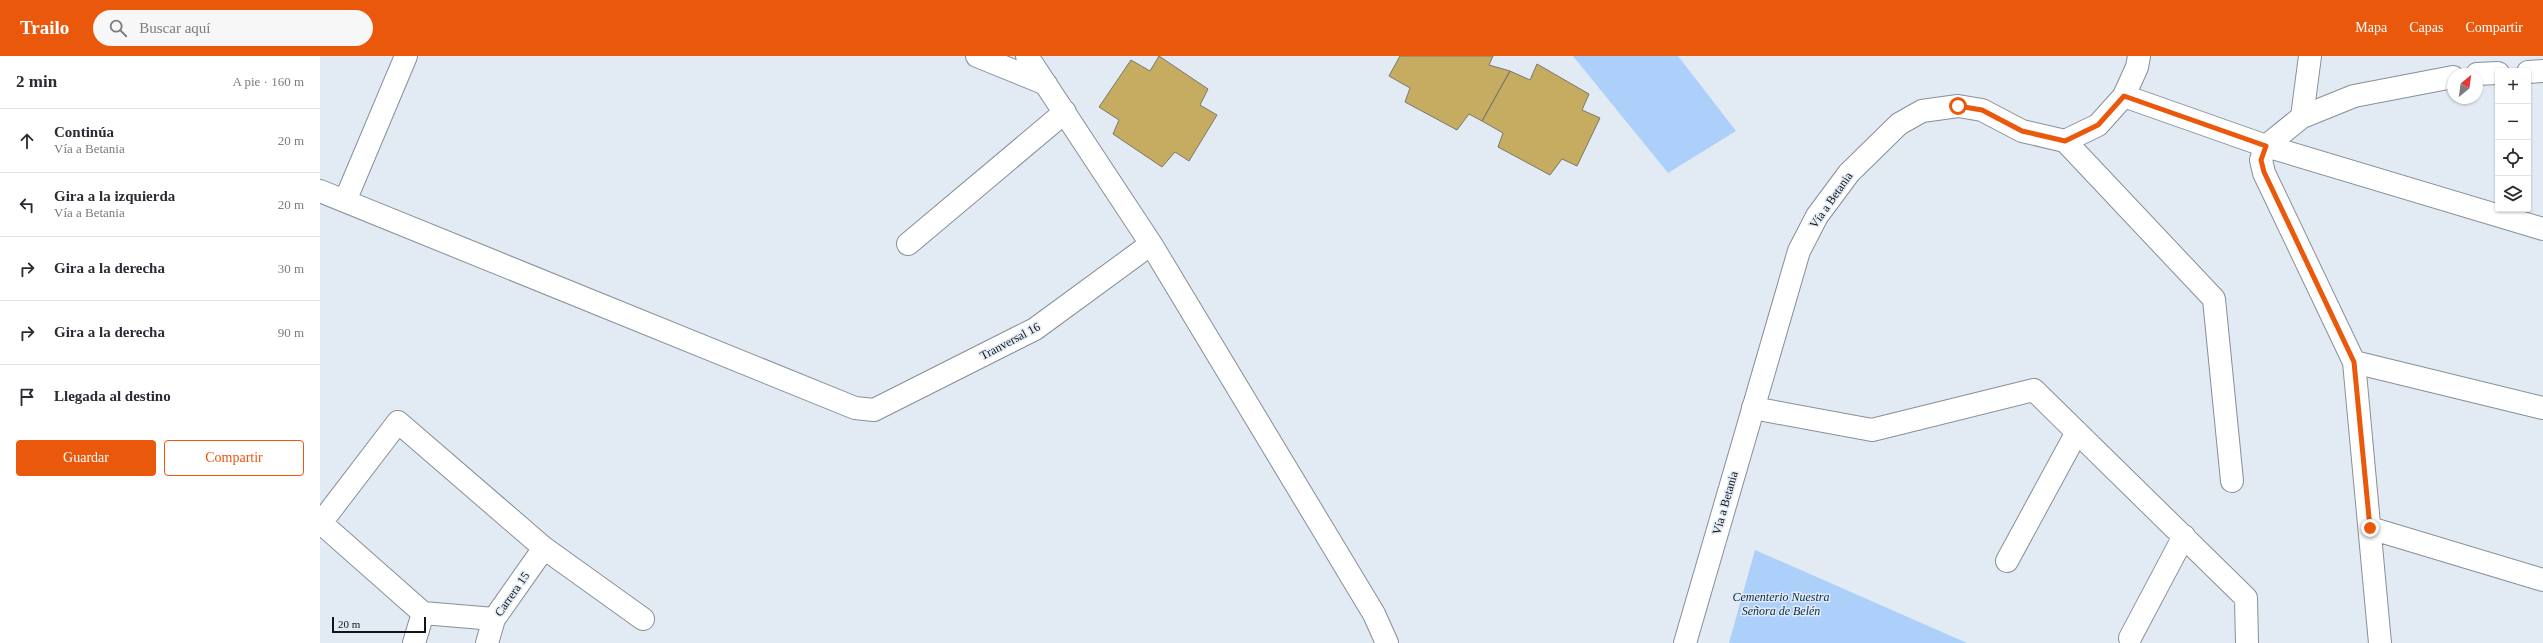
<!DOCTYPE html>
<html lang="es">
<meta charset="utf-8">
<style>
body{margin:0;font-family:"Times New Roman",serif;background:#f7f7f7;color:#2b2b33}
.controls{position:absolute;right:12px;top:12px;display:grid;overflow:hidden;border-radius:4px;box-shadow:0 1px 3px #0004}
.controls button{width:36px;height:36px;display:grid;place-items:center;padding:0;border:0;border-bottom:1px solid #e1e1e2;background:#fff;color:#2b2b33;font:20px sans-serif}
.compass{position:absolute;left:2127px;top:12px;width:36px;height:36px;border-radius:50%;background:#fff;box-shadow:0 1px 3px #0004;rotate:29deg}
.scale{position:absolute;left:12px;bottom:10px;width:94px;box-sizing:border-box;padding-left:4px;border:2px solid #121518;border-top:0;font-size:11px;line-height:14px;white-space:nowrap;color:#121518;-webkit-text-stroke:3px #e2eaf4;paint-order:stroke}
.stop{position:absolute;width:12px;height:12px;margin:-9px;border:3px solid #ea580c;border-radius:50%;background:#fff}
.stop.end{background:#ea580c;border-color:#fff;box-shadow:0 1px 4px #0008}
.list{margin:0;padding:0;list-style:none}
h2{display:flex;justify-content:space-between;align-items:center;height:52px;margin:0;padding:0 16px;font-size:17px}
h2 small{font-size:13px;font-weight:400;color:#7c7c81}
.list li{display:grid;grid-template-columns:26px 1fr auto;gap:12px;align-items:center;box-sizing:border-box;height:64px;padding:0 16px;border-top:1px solid #e1e1e2}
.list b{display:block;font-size:15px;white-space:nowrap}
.list p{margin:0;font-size:13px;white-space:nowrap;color:#7c7c81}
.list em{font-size:13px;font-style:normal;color:#7c7c81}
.actions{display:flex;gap:8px;padding:12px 16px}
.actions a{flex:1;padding:9px 0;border:1px solid #ea580c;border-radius:4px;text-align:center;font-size:14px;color:#ea580c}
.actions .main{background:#ea580c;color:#fff}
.icon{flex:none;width:22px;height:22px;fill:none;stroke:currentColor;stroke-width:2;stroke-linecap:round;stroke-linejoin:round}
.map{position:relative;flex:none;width:2223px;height:587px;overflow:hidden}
header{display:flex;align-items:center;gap:24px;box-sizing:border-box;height:56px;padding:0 20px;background:#ea580c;color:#fff}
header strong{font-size:19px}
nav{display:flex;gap:22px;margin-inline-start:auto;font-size:14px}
.search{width:280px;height:36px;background:#f7f7f7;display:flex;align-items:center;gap:10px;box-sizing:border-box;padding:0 14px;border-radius:22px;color:#7c7c81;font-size:15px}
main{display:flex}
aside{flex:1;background:#fff}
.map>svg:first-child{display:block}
.green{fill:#acd0f9}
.building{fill:#c6ac61;stroke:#7a776d}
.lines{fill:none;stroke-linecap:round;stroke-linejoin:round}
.minor-casing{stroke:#888f98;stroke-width:24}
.tertiary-casing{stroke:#888f98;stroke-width:24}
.minor{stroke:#fff;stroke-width:22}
.tertiary{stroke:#fff;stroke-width:22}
.route{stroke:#ea580c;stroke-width:5}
.labels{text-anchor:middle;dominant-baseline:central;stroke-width:3;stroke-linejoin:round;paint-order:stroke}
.street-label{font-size:12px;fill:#121518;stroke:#e2eaf4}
.park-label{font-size:12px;font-style:italic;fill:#042a4e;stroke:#e2eaf4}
</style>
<header>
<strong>Trailo</strong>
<div class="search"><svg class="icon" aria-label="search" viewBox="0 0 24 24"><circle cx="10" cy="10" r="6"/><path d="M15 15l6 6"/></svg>Buscar aquí</div>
<nav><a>Mapa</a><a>Capas</a><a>Compartir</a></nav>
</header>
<main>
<aside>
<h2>2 min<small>A pie · 160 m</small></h2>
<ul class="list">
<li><svg class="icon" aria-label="ahead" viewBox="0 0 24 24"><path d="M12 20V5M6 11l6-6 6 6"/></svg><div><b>Continúa</b><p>Vía a Betania</p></div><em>20 m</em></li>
<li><svg class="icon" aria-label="left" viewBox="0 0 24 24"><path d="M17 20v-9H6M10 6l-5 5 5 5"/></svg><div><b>Gira a la izquierda</b><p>Vía a Betania</p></div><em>20 m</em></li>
<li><svg class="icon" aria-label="right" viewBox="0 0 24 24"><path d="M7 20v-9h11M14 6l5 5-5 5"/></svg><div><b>Gira a la derecha</b></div><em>30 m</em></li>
<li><svg class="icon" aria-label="right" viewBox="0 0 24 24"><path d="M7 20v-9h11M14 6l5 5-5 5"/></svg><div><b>Gira a la derecha</b></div><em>90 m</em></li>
<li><svg class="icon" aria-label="arrive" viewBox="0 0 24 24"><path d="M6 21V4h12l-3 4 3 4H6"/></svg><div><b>Llegada al destino</b></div></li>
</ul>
<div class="actions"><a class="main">Guardar</a><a>Compartir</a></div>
</aside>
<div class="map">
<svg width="2223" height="587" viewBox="0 0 2223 587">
<rect width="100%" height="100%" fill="#e2eaf4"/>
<path class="green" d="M 1253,0 L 1358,0 L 1416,75 L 1348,117 Z
M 1435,494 L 1647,587 L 1409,587 Z"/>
<path class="building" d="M 839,0 L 888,33 L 880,49 L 897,59 L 869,105 L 855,96 L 842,111 L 793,78 L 799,64 L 779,51 L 811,4 L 830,15 Z
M 1080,0 L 1173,0 L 1169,9 L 1190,15 L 1162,65 L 1149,58 L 1137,74 L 1085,46 L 1090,32 L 1069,20 Z
M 1217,8 L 1269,38 L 1262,54 L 1280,62 L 1257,110 L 1242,103 L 1230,119 L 1178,91 L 1183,77 L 1162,65 L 1190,15 L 1210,24 Z"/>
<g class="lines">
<defs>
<path id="minor" d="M 657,0 L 726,28
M 707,0 L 831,188 L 1054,558 L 1067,587
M 2208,16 L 2223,15
M 2157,18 L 2178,17
M 1804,40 L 1946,90 L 2223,173
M 1982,61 L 1990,0
M 1745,85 L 1894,243 L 1912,425
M 0,135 L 535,352 L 554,354 L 715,273 L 831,188
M 25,145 L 86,0
M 588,188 L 745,56
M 2034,306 L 2223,352
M 1433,352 L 1552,374 L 1714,334 L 1926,542 L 1927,587
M 0,466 L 103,557 L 174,563
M 0,468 L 78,366 L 224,492 L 323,563
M 2050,472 L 2223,524
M 1687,505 L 1757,376
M 1810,582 L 1864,480
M 94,587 L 103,557
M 167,587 L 174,563 L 224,492
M 2060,587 L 2034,306 L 1944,117 L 1941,104 L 1946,90 L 1982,61 L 2034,40 L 2133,21"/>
<path id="tertiary" d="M 1365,587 L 1479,195 L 1497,160 L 1529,117 L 1579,68 L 1602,55 L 1638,50 L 1662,54 L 1702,75 L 1745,85 L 1778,69 L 1804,40 L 1817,11 L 1819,0"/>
</defs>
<use href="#minor" class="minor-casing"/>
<use href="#tertiary" class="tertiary-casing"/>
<use href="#minor" class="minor"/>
<use href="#tertiary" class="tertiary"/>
</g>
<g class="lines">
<path class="route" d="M 1638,50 L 1662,54 L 1702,75 L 1745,85 L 1778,69 L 1804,40 L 1946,90 L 1941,104 L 1944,116 L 2034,306 L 2050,472"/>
</g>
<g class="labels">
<g class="street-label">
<text transform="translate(1511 144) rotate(-55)">Vía a Betania</text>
<text transform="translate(690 285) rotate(-28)">Tranversal 16</text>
<text transform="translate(1405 447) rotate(-74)">Vía a Betania</text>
<text transform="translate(192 538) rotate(-55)">Carrera 15</text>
</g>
<g class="park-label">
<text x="1461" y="541">Cementerio Nuestra<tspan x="1461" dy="14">Señora de Belén</tspan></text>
</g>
</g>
</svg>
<div class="controls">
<button>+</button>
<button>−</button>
<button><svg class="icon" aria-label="locate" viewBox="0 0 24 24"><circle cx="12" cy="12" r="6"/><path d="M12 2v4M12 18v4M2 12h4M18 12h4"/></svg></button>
<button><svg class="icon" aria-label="layers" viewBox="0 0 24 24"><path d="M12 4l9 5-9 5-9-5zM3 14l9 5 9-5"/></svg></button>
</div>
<svg class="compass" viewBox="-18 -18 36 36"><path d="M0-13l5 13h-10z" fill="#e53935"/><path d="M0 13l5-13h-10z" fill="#7c7c81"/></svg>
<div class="scale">20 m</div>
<div class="stop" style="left:1638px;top:50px"></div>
<div class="stop end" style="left:2050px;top:472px"></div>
</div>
</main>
